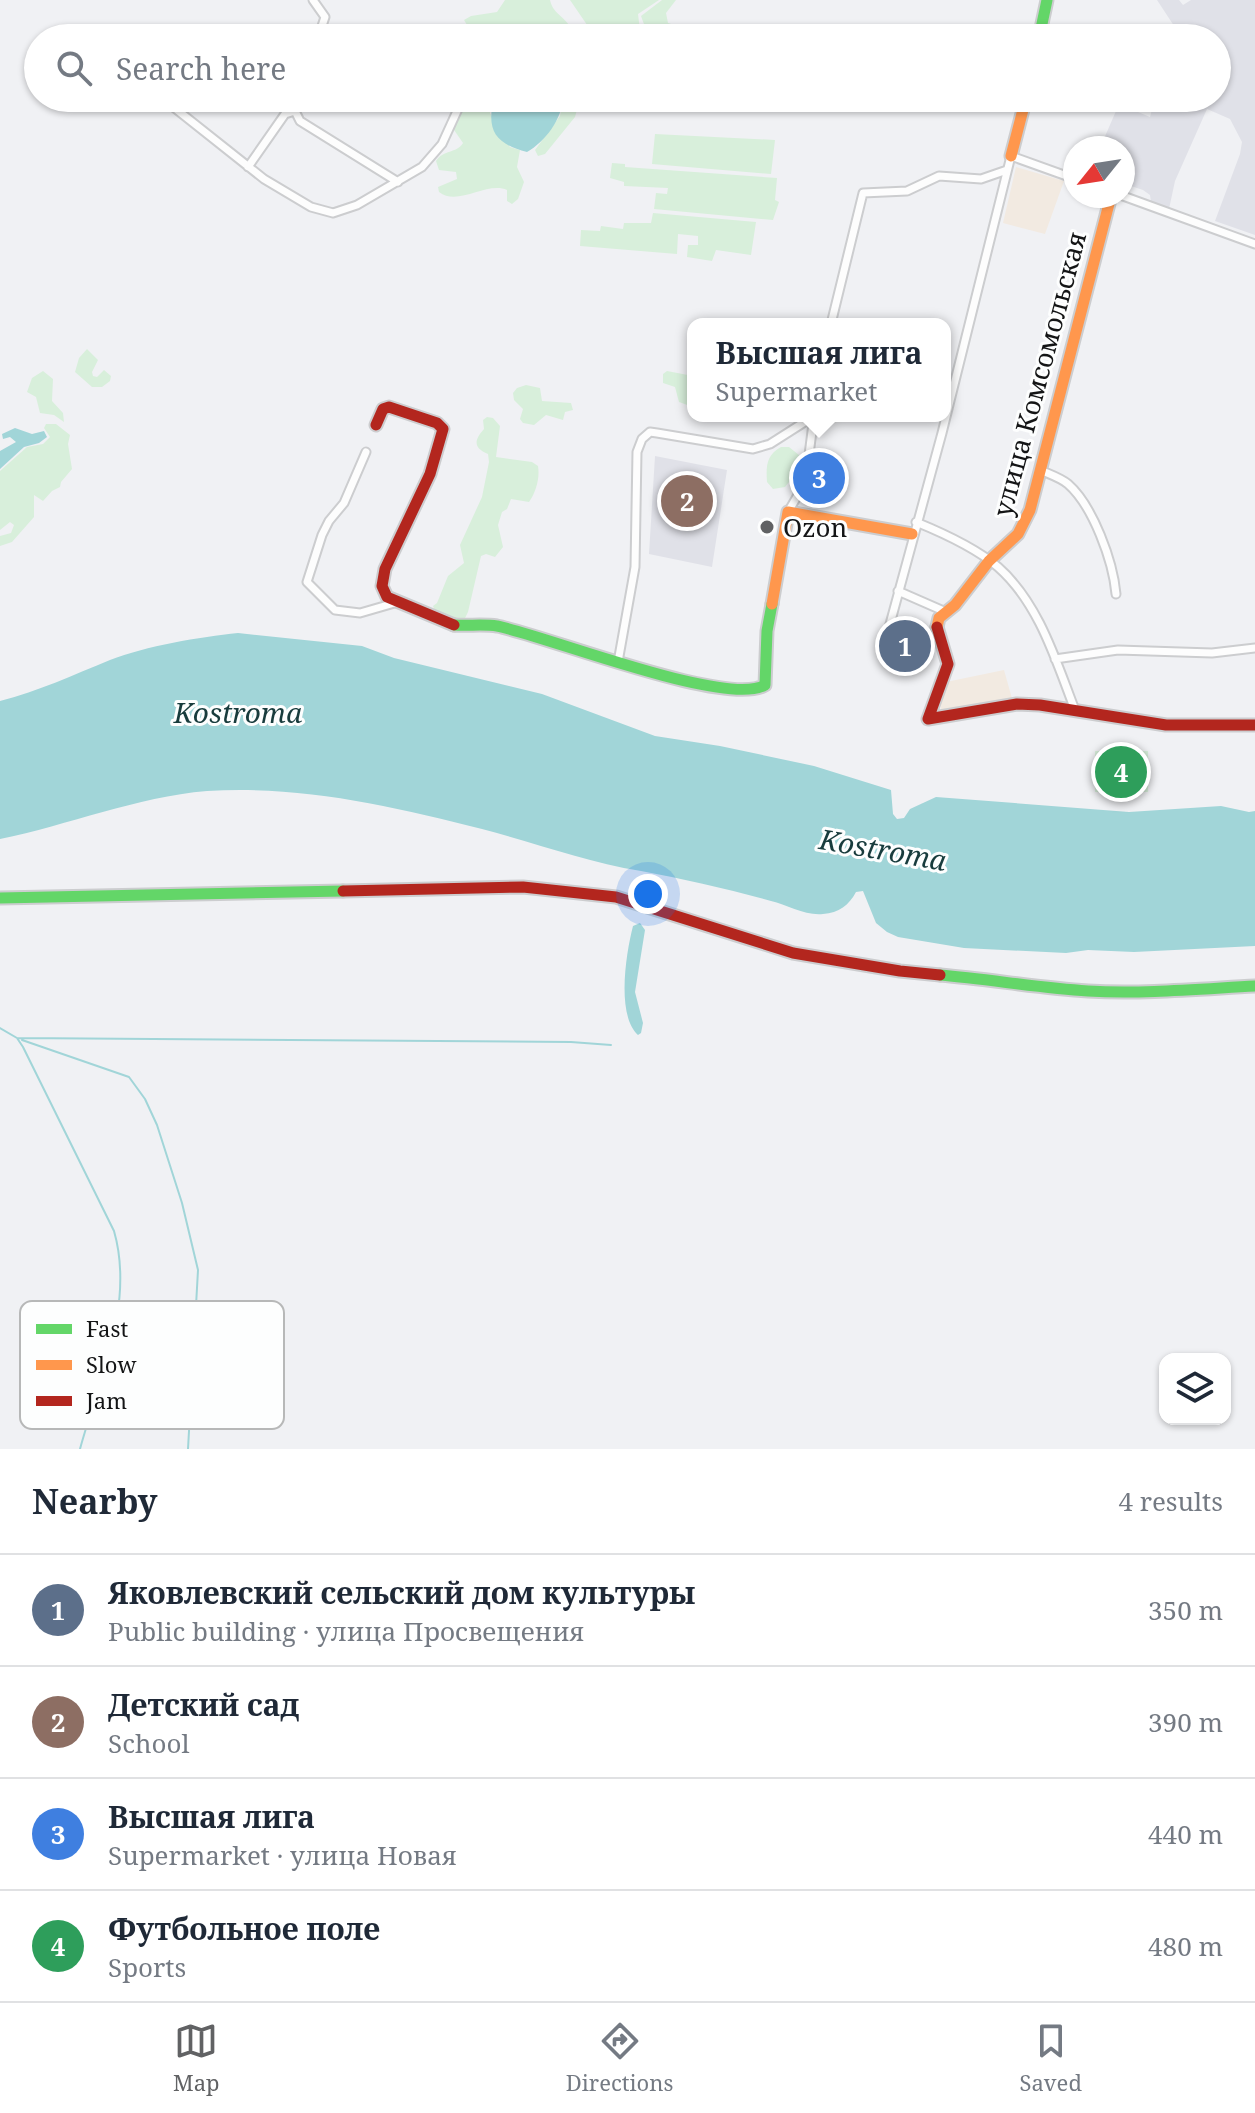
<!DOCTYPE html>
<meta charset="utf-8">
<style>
body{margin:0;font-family:"Noto Serif",serif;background:#f2f2f3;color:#1f2937}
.controls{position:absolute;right:24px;bottom:24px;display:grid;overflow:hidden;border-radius:16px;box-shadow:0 2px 6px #0004}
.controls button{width:72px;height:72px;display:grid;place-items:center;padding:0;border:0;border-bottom:2px solid #e0e1e3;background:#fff;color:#1f2937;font:40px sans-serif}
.compass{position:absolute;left:1063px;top:136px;width:72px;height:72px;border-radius:50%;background:#fff;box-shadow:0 2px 6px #0004;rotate:240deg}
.you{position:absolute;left:648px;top:894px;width:28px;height:28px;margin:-20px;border:6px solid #fff;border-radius:50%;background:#1a73e8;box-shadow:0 0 0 12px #1a73e833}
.badge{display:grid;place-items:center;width:52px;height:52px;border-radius:50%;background:#616264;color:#fff;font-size:26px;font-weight:700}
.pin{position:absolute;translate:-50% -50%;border:4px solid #fff;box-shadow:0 2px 8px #0006}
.popup{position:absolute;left:687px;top:318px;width:264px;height:104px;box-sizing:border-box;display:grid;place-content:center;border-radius:16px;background:#fff;filter:drop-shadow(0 2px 6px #0005);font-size:26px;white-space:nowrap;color:#747a83}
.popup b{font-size:30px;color:#1f2937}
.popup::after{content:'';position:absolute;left:50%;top:100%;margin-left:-16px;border:16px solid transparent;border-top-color:#fff}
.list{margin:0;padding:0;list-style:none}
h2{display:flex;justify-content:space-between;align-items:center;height:104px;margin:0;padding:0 32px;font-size:34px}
h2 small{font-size:26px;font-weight:400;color:#747a83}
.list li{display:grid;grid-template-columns:52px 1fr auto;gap:24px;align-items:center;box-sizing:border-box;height:112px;padding:0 32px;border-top:2px solid #e0e1e3}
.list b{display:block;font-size:30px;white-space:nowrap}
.list p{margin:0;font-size:26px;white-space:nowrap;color:#747a83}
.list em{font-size:26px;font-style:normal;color:#747a83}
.icon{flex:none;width:44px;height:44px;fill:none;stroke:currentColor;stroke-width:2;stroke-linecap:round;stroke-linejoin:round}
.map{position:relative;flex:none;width:1255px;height:1449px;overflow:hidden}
.search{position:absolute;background:#fff;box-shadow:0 2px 6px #0004;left:24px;right:24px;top:24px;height:88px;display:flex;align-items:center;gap:20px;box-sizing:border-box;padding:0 28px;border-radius:44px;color:#747a83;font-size:30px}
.sheet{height:552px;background:#fff}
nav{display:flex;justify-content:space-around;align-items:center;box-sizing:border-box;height:112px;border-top:2px solid #e0e1e3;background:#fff;font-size:22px;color:#747a83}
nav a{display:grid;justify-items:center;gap:4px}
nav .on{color:#616264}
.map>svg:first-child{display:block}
.commercial{fill:#f2eae1}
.built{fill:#e0e1e8}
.green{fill:#d8efdb}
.water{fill:#a1d5d8}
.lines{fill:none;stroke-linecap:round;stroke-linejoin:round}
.stream{stroke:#a1d5d8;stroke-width:2}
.street-casing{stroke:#cccdcf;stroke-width:11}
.fast-casing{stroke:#cccdcf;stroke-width:15}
.slow-casing{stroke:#cccdcf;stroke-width:15}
.jam-casing{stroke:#cccdcf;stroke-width:15}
.street{stroke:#fdfdfd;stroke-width:7}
.fast{stroke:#63d668;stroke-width:11}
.slow{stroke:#ff974d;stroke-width:11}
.jam{stroke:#b3261e;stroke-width:11}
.poi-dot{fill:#616264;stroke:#fdfefe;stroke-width:3}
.labels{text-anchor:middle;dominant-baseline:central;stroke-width:6;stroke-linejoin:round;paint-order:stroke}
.street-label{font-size:26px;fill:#141516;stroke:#fdfefe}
.poi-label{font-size:26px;fill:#141516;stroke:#fdfefe;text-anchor:start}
.water-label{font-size:28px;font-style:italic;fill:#183c3d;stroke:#fdfefe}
.key{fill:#fdfefe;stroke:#b7b8b8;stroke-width:2}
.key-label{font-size:22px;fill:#141516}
</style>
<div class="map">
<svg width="1255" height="1449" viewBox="0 0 1255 1449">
<rect width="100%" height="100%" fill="#f0f1f4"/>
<path class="commercial" d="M 1016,167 L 1064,181 L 1045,234 L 1003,223 Z
M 1004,670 L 1013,702 L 944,711 L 941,709 L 939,698 L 946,682 Z"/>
<path class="built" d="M 1157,0 L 1179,0 L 1183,5 L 1191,0 L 1255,0 L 1255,235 L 1215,221 L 1240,154 L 1242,142 L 1230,119 L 1207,109 L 1175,181 L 1169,209 L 1151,202 L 1150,195 L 1143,190 L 1131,186 L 1127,194 L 1123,192 L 1123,148 L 1100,148 L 1119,104 L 1150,117 L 1155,98 L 1217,98 L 1217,38 L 1178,38 L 1180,35 Z
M 655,456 L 727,470 L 712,567 L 649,554 Z"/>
<path class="green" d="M 505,0 L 550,0 C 553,16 570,17 574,37 L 508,34 L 496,38 L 475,38 L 464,20 L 471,16 L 497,12 Z
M 570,0 L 659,0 L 638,14 L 641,38 L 596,38 Z
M 662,0 L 676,0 L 666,13 L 668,23 L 695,31 L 699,38 L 649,38 L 641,16 Z
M 467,98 L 494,98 L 490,113 L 510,147 L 520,150 L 517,167 L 524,182 L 518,199 L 512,204 L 507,201 L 507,190 C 487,181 458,207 439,192 L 438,187 L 457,179 L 456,172 L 439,170 L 436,161 C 444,149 456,154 463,143 L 452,127 Z
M 563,98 L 580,98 L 575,117 L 545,154 L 538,156 L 535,150 L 560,116 Z
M 655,134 L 775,140 L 771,174 L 652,164 Z
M 612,163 L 625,164 L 625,167 L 777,178 L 775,200 L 779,202 L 773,220 L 654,209 L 656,193 L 667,194 L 668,188 L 624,186 L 624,182 L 610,178 Z
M 653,213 L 756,222 L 751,255 L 716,250 L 712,261 L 687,257 L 688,245 L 698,245 L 698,236 L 678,234 L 677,254 L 580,246 L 581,230 L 600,231 L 601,226 L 623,229 L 624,223 L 651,223 Z
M 87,349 L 98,360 L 92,372 L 93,376 L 97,377 L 104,370 L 111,376 L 110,381 L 102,387 L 92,387 L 75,372 L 79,358 Z
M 43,371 L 53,379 L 52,401 L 63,413 L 64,422 L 54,415 L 40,413 L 36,397 L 27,392 L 32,378 Z
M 667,371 L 693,376 L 693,407 L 679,402 L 675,387 L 663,383 L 663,374 Z
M 526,385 L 540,388 L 542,401 L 571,403 L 573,410 L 565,412 L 563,420 L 546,415 L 534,425 L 523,423 L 520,419 L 523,409 L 514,400 L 513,393 L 517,388 Z
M 487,417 L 493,418 L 500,426 L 496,457 L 532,462 L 538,466 C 540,478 536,492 529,502 L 511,499 L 507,509 L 502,512 L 498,525 L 503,547 L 495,557 L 486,554 L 481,556 L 468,612 L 463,622 L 435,611 L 433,606 L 437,603 L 448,576 L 464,563 L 460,545 L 482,497 L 489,462 L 488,454 C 473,448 474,440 484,429 L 483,420 Z
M 46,424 L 56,424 L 70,435 L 68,444 L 72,469 L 61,482 L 60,487 L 52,491 L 43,501 L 34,495 L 34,517 L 12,542 L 0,546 L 0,536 L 11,533 L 14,525 L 10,522 L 0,530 L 0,471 L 27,447 L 43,444 L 50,437 L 44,428 Z
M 781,447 L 789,447 L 799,455 L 801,467 L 785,487 L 773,489 L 767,482 C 766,467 766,455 781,447 Z
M 1095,751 L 1148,751 L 1148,792 L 1095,792 Z"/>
<path class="water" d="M 494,98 L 563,98 C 562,119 545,142 527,152 C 495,144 486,130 494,98 Z
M 15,428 L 32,434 L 44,431 L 47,437 L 39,443 L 24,447 L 0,469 L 0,451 L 16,442 L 10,437 L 3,439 L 2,434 Z
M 238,633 L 362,646 L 394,658 L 542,694 L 655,736 L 720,746 L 814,766 L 891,790 L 893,814 L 897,819 L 904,818 L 910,809 L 936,797 L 1129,812 L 1221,806 L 1249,812 L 1255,811 L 1255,946 L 1134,952 L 1088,950 L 1066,953 L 964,948 L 898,937 L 887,932 L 876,923 L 863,891 L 856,892 C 849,905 839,913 823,914 C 806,916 787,905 771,901 C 728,889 684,879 641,871 C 586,862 535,843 482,829 C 392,806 301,785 207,791 C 136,797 69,825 0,839 L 0,701 C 39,691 73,675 110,660 C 146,646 200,637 238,633 Z
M 640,923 L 645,930 L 635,992 L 643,1023 L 641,1033 L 638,1035 C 616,1015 626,953 633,926 Z"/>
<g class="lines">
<path class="stream" d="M 0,1028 L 17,1038 L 23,1047 L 114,1231 C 135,1304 99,1379 80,1449
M 17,1038 L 571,1042 L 611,1045
M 22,1040 L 129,1077 L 145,1099 L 157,1125 L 182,1203 L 198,1270 L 188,1449"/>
<defs>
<path id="street" d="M 313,0 L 325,17 L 318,38
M 162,98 L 264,179 L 311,207 L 333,213 L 357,205 L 422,167 L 442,144 L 463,98
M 294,98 L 295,111 L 300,121 L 398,182
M 248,167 L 285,114 L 295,111
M 1123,196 L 1255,244
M 831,324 L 863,193 L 907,191 L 939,176 L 981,179 L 1007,170
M 366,452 L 344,503 L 329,521 L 322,535 L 307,582 L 335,610 L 360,613 L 398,602
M 1040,470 C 1049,474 1061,478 1068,484 C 1093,506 1113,561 1116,594
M 788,512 L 802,488 L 807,470 L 814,416
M 916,522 C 943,533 976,548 998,567 C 1039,603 1056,661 1075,710
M 898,591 L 946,612
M 884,646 L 942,433 L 1011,156 L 1075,179
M 1055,659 L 1118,650 L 1212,653 L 1255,648
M 618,662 L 635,567 L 637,452 L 642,439 L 650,432 L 657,433 L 753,449 L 770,444 L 814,416"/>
<path id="fast" d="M 1039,38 L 1047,0
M 454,625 C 468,626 484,624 497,626 C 547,636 728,708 765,685 L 767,631 L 772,604
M 0,898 L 343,891
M 940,975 C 989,979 1038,988 1088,991 C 1143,994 1199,989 1255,986"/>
<path id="slow" d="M 1011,156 L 1026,98
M 772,604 L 788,512 L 912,534
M 937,627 L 939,618 L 955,605 L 989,561 L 1018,534 L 1030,510 L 1111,196"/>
<path id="jam" d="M 376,425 L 383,409 L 389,407 L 437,423 L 443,429 L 430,474 L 385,569 L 382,586 L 387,597 L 454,625
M 937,627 L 948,664 L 928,719 L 1017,704 L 1040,705 L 1166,725 L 1255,725
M 343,891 L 523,887 L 616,897 L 793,953 L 900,971 L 940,975"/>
</defs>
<use href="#street" class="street-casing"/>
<use href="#fast" class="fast-casing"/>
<use href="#slow" class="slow-casing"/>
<use href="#jam" class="jam-casing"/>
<use href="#street" class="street"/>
<use href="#fast" class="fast"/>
<use href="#slow" class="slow"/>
<use href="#jam" class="jam"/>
</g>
<circle class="poi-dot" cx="767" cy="527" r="8"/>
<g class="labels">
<g class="street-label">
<text transform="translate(1039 374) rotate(-75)">улица Комсомольская</text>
</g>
<g class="poi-label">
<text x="783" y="527">Ozon</text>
</g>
<g class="water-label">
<text x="238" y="712">Kostroma</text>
<text transform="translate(883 849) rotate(10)">Kostroma</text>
</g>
</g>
<rect x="20" y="1301" width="264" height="128" rx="12" class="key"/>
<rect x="36" y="1324" width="36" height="10" fill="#63d668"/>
<rect x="36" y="1360" width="36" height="10" fill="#ff974d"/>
<rect x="36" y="1396" width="36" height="10" fill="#b3261e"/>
<g class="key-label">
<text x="86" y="1337">Fast</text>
<text x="86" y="1373">Slow</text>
<text x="86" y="1409">Jam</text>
</g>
</svg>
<div class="controls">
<button><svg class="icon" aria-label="layers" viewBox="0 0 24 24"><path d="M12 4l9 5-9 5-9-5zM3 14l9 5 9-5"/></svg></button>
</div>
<svg class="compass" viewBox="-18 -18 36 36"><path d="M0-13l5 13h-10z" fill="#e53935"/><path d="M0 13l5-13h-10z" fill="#747a83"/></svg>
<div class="you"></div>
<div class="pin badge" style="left:905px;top:646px;background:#5c6f8a">1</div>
<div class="pin badge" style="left:687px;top:501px;background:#8d6e63">2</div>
<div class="pin badge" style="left:819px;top:478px;background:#3f7fe0">3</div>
<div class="popup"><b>Высшая лига</b>Supermarket</div>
<div class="pin badge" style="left:1121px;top:772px;background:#2e9e5b">4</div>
<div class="search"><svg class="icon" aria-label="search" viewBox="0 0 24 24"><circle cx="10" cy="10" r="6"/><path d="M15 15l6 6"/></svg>Search here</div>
</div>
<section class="sheet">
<h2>Nearby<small>4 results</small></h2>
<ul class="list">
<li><span class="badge" style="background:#5c6f8a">1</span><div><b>Яковлевский сельский дом культуры</b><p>Public building · улица Просвещения</p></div><em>350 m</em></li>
<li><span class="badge" style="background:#8d6e63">2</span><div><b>Детский сад</b><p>School</p></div><em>390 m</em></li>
<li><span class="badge" style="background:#3f7fe0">3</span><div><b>Высшая лига</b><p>Supermarket · улица Новая</p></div><em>440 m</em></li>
<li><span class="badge" style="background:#2e9e5b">4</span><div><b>Футбольное поле</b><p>Sports</p></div><em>480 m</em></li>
</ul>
</section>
<nav>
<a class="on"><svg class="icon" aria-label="map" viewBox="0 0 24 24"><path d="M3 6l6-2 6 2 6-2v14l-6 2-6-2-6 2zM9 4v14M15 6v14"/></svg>Map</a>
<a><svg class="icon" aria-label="directions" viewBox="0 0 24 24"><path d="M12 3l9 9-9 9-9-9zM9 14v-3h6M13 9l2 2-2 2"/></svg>Directions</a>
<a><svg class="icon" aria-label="saved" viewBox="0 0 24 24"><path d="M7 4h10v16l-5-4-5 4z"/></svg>Saved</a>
</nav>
